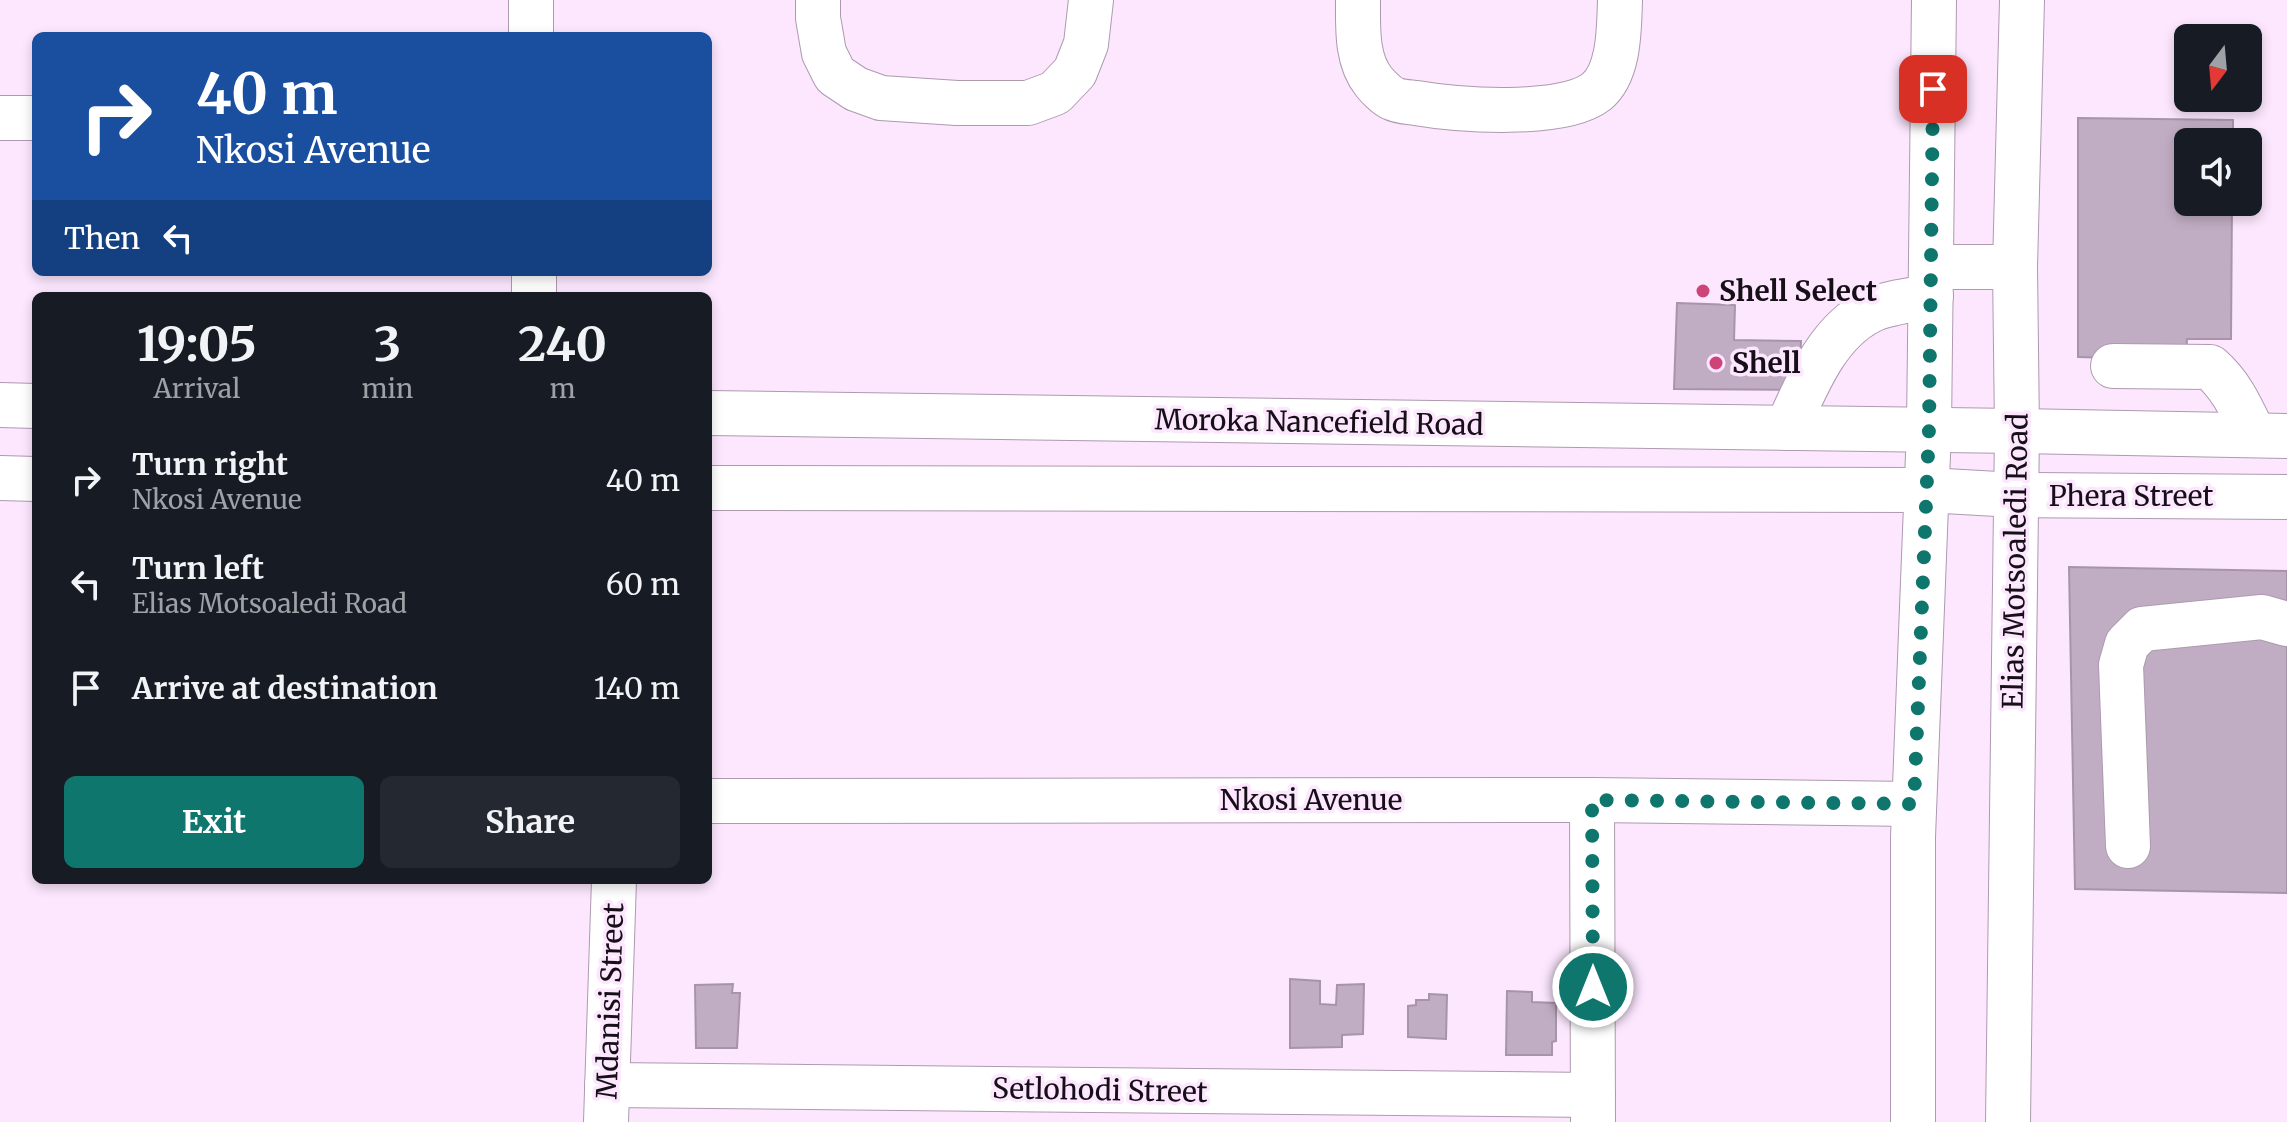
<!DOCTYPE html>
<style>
:root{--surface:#171b24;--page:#242831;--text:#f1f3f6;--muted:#9ea1a6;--accent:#0f766e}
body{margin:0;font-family:Merriweather,serif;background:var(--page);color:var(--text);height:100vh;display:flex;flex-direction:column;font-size:30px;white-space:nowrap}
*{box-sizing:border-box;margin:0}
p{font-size:26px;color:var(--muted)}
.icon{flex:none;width:44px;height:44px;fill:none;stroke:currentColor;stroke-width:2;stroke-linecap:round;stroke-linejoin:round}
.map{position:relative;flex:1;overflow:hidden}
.details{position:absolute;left:32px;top:292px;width:680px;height:592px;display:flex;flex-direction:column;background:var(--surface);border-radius:12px;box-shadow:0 4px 12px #0003}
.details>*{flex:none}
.top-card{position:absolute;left:32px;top:32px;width:680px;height:244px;border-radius:12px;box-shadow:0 4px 12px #0003;background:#1a4fa0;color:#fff;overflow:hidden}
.needle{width:52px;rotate:196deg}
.controls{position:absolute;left:2174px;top:24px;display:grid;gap:16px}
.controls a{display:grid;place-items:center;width:88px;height:88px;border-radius:12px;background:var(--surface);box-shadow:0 4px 12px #0003;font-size:40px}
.pin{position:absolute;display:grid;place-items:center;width:68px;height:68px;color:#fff;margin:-34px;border-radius:16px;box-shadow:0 4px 12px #0006}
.me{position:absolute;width:88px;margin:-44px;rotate:0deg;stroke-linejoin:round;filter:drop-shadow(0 0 6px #0008)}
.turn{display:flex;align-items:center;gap:28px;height:168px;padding:0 32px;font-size:36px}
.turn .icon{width:104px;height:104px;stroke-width:2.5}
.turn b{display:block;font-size:56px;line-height:68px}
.then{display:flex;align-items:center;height:76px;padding:0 32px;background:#0003;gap:16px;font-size:30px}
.eta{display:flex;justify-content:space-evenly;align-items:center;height:136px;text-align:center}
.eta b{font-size:48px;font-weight:700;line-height:56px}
.action{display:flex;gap:16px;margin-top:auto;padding:16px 32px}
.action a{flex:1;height:92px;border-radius:12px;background:var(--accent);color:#fff;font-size:32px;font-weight:700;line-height:92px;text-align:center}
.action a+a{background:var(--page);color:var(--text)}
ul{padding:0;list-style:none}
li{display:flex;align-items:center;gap:24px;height:104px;padding:0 32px}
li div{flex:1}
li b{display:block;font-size:30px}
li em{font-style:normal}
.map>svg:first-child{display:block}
.building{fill:#c1adc3;stroke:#a894aa;stroke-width:2}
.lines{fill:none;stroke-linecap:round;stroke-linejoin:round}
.minor-casing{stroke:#ad9aaf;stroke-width:46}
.major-casing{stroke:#ad9aaf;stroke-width:46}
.minor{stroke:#fff;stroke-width:44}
.major{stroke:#fff;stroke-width:44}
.route{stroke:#0f766e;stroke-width:14;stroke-dasharray:0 25.2}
.poi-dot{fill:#cf4478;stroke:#fce7fe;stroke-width:3}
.labels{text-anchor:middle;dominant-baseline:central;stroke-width:7;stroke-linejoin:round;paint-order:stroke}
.poi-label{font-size:28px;font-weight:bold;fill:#160f17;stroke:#fce7fe;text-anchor:start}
.street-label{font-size:28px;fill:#160f17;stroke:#fce7fe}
</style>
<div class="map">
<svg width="2287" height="1122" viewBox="0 0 2287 1122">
<rect width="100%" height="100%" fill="#fce7fe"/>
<g class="building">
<path d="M2078,118l155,2v22h-45v60h44l-1,137h-44l-1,21 -108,-3z"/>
<path d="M1677,303l58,2 -1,35 67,1 -2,49 -125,-1z"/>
<path d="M2069,567l218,4v322l-212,-4z"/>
<path d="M1290,979l30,2v23l16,1 1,-20 27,-1 -1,50 -21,1v12l-52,1z"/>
<path d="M733,984l-1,9h8l-3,55h-41l-1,-63z"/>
<path d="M1507,991l25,1v10l24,1v38l-4,1v13h-46z"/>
<path d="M1429,994l18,1 -1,44 -38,-2v-31l8,-1v-5h13z"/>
</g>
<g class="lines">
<g class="minor-casing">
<g id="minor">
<path d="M818,0v18l6,35 11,22 21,14 25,9 76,5h71l27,-10 20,-21 11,-28 5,-44"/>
<path d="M1358,0c0,27 -2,60 16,82 4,5 13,14 18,16 7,4 17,4 24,5 41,7 146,15 180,-11 24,-19 23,-65 24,-92"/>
<path d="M531,36v-36"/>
<path d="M0,118h36"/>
<path d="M534,272v24"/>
<path d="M2113,366l97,1c22,19 32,43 44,68"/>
<path d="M1787,428c19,-41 39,-95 83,-117 17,-9 42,-10 61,-15"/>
<path d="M2017,431l270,5"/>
<path d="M2015,495l272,2"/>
<path d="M1592,800l1,322"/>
<path d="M708,801l884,-1 322,4"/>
<path d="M2128,846l-7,-181 6,-21 15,-15 120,-12 25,7"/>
<path d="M607,1085l986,10"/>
<path d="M606,1122l8,-242"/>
</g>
</g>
<g class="major-casing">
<g id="major">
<path d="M1932,267h83"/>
<path d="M0,405l36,1"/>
<path d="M708,413l1309,18"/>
<path d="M0,478l36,1"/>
<path d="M708,488l1219,2 88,5"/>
<path d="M1913,1122v-285l16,-408 5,-429"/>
<path d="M2008,1122l9,-691 -2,-164 7,-267"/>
</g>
</g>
<use href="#minor" class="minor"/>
<use href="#major" class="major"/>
</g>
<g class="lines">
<path class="route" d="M1593,987l-1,-187 322,4 15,-375 4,-340"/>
</g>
<g class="poi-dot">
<circle cx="1703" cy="291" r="8"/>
<circle cx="1716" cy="363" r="8"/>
</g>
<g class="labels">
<g class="poi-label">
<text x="1719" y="291">Shell Select</text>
<text x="1732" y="363">Shell</text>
</g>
<g class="street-label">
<text transform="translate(1319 422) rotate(1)">Moroka Nancefield Road</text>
<text x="2131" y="496">Phera Street</text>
<text transform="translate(2015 561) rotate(-89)">Elias Motsoaledi Road</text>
<text x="1311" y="800">Nkosi Avenue</text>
<text transform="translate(610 1001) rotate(-88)">Mdanisi Street</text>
<text transform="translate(1100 1090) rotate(1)">Setlohodi Street</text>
</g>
</g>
</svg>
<div class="controls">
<a><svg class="needle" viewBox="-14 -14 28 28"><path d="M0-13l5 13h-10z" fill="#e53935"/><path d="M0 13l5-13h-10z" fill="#9ea1a6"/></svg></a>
<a><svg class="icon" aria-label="sound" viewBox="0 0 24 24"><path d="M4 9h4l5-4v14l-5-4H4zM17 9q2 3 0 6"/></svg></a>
</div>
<div class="pin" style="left:1933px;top:89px;background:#d93025"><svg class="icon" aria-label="arrive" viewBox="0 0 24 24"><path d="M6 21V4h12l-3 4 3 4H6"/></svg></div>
<svg class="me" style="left:1593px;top:987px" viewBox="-20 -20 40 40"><circle r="17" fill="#0f766e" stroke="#fff" stroke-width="3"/><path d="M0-11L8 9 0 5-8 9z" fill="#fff"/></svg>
<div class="top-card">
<div class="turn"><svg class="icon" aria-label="right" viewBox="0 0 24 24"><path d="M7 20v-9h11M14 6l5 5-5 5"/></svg><div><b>40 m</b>Nkosi Avenue</div></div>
<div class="then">Then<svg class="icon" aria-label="left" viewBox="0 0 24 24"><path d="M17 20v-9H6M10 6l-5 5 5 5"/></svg></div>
</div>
<section class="details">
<div class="eta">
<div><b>19:05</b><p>Arrival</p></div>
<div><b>3</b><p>min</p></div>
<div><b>240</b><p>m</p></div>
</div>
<ul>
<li><svg class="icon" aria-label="right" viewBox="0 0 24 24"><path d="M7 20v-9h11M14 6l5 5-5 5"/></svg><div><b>Turn right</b><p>Nkosi Avenue</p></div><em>40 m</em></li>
<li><svg class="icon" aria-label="left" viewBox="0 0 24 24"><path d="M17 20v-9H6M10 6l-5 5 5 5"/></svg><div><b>Turn left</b><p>Elias Motsoaledi Road</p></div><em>60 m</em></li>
<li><svg class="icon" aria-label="arrive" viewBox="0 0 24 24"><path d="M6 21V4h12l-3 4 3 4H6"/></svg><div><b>Arrive at destination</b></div><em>140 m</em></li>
</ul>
<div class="action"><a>Exit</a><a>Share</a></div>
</section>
</div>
